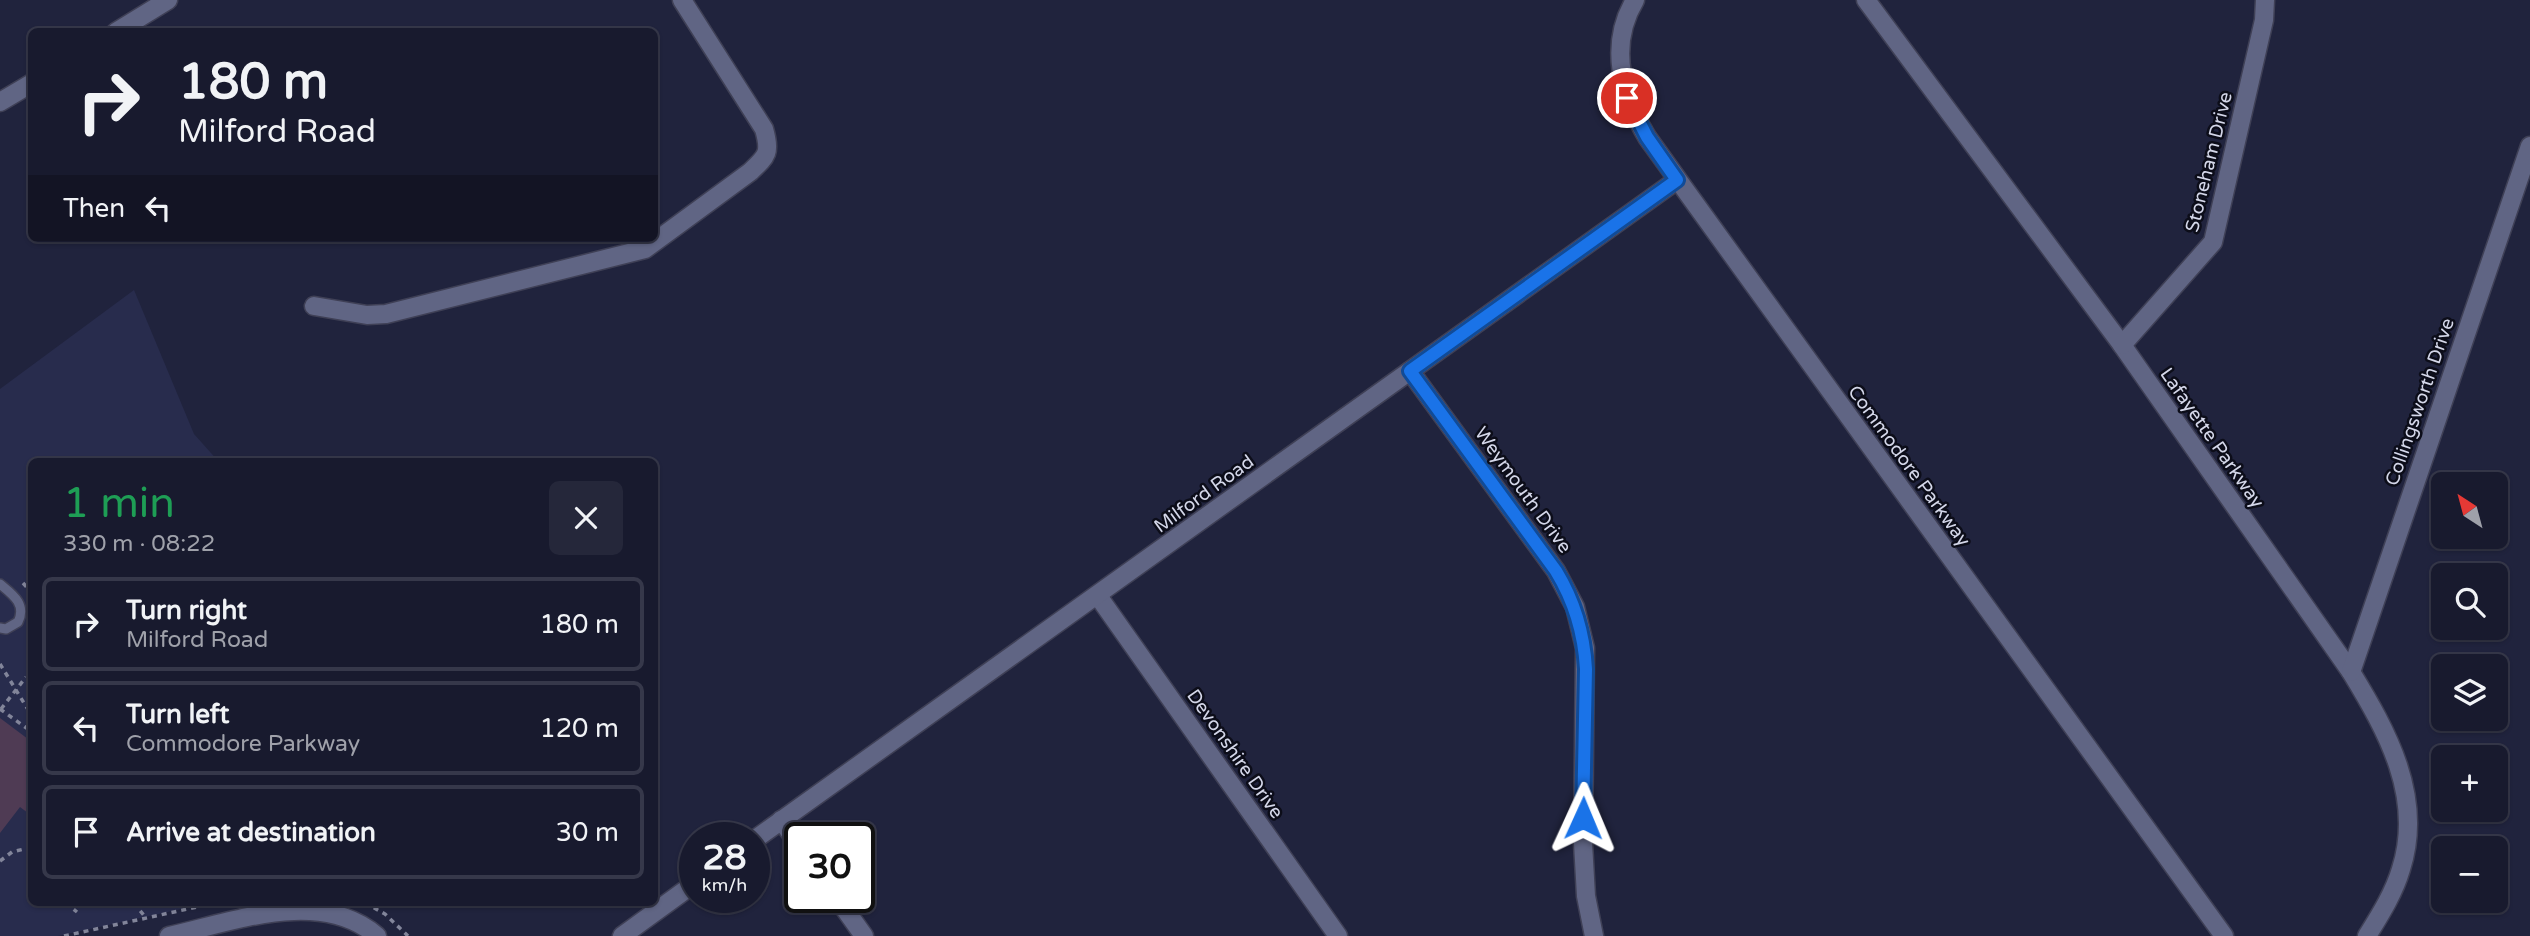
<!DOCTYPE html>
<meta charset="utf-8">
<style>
:root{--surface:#181a2e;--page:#25273a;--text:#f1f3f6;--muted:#9fa1aa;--line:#36384a}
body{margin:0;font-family:"Varela Round",sans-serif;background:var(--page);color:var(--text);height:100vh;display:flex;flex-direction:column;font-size:26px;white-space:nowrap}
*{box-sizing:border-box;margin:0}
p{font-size:23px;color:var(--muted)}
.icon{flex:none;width:38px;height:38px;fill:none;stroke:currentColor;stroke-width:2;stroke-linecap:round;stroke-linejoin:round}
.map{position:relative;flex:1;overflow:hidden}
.sheet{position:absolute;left:28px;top:458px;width:630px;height:448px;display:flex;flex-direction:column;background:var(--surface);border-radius:10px;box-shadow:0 2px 5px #0004,0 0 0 2px var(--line)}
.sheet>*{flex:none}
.banner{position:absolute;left:28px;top:28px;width:630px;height:214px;border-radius:10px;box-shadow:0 2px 5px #0004,0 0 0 2px var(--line);background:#181a2e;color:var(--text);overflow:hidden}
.needle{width:46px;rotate:324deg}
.buttons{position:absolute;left:2431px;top:472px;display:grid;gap:14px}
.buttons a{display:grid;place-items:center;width:77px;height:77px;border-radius:10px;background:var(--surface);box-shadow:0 2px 5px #0004,0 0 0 2px var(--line);font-size:35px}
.speed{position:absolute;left:679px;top:822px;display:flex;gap:14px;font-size:35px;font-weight:700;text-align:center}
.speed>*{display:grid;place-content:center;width:91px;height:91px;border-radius:50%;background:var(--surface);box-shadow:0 2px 5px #0004,0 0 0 2px var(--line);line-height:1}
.speed small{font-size:18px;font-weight:400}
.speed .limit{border:4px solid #111;border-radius:10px;background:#fff;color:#111}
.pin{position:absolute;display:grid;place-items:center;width:60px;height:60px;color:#fff;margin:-30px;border:4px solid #fff;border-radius:50%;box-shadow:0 2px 7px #0007}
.me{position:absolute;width:77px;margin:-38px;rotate:1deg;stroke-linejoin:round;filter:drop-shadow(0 0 5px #0008)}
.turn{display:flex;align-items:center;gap:24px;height:147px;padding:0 35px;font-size:32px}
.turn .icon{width:91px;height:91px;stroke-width:2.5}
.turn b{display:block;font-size:49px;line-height:60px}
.then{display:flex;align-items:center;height:66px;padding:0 35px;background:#0003;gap:14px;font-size:26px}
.round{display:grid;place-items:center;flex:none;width:74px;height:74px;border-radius:10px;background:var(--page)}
.overview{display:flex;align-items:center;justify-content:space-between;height:119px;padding:0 35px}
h1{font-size:42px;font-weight:600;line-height:52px;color:#1e9e55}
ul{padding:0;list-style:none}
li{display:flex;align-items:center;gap:21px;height:94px;margin:0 14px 10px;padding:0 21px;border:4px solid var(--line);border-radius:10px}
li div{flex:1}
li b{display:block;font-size:26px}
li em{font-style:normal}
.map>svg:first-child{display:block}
.built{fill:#282c4d}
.building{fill:#4f3b54}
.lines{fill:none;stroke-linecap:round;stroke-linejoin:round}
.service-casing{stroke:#3f4056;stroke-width:12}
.minor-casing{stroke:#3f4056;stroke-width:21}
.path{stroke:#82859a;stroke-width:3.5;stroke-dasharray:5 5;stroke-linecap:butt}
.service{stroke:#606584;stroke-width:9}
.minor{stroke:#606584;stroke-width:18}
.route-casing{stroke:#114b97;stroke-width:18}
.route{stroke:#1a73e8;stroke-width:12}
.labels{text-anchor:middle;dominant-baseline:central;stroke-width:5;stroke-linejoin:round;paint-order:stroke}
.street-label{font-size:19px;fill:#d4d7e9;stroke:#0c0d19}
</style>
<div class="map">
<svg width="2530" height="936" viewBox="0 0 2530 936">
<rect width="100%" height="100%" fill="#20233d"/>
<path class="built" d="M134,290l60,144 25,28h-187v441h177l-151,33h-58v-547z"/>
<path class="building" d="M0,718l32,24v74l-12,-9 -20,26z"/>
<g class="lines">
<g class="service-casing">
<path id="service" d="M0,584c12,10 27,20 18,38l-12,7 -6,-1"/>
</g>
<g class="minor-casing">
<g id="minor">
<path d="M1635,0c-27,45 -13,95 12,137l577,799"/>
<path d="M1866,0l256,345 229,327c36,59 73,125 50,197 -7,24 -21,46 -34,67"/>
<path d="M116,32l52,-32"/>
<path d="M0,102l32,-19"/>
<path d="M314,306l53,9 19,-1 259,-65 105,-77c17,-16 21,-19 14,-43l-82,-129"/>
<path d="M2122,345l91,-103 51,-222 1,-20"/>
<path d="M1410,371l146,200 19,36 10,41 -2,195 3,53 8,40"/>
<path d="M1098,596l240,340"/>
<path d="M2351,672l179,-526"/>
<path d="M781,820l19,26"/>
<path d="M754,840l923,-660"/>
<path d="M837,898l27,38"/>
<path d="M169,936c64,-14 151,-49 208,0"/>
<path d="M622,936l73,-53"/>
</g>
</g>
<g class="path">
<path d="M23,583l9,10"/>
<path d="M0,664l32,52"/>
<path d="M0,709l32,23"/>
<path d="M1,709l25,-32"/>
<path d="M0,861l12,-9 20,-5"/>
<path d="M66,903l11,9"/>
<path d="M134,903l12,15"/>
<path d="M365,903l20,11 23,22"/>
<path d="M64,936l151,-33"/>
</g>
<use href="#service" class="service"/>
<use href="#minor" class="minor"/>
</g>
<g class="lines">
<g class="route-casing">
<path id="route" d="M1583,818l3,-149c-2,-36 -11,-67 -30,-98l-146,-200 267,-191 -30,-43 -20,-39"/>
</g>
<use href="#route" class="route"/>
</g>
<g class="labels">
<g class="street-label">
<text transform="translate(2209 162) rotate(-76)">Stoneham Drive</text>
<text transform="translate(2420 402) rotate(-71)">Collingsworth Drive</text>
<text transform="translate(2212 438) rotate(55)">Lafayette Parkway</text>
<text transform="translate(1909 466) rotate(54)">Commodore Parkway</text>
<text transform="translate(1523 490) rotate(54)">Weymouth Drive</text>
<text transform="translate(1204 494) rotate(-36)">Milford Road</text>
<text transform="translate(1235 754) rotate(55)">Devonshire Drive</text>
</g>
</g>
</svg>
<div class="buttons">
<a><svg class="needle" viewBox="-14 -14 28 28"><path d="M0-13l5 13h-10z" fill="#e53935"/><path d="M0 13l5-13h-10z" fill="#9fa1aa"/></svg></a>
<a><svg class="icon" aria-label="search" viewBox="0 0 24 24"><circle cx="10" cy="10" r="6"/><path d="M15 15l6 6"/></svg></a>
<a><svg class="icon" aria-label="layers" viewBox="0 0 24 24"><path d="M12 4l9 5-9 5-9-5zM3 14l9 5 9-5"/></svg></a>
<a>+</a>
<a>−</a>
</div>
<div class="speed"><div>28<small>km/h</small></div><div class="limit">30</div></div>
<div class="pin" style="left:1627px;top:98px;background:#d93025"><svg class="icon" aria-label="arrive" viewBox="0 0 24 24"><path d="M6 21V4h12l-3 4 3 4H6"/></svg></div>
<svg class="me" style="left:1583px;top:818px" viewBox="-20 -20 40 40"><path d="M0-17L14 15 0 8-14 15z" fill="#1a73e8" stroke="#fff" stroke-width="4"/></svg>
<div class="banner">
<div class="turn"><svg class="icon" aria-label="right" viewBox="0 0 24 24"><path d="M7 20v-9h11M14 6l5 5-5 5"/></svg><div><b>180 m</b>Milford Road</div></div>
<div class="then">Then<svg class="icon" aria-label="left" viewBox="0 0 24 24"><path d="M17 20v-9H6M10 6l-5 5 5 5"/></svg></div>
</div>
<section class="sheet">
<div class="overview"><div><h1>1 min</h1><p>330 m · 08:22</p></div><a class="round"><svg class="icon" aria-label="close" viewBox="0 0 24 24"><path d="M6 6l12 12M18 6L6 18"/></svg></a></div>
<ul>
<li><svg class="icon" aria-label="right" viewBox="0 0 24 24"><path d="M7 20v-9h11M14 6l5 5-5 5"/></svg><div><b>Turn right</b><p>Milford Road</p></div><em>180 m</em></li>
<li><svg class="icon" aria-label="left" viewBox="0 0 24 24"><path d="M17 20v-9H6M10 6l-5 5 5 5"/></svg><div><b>Turn left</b><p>Commodore Parkway</p></div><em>120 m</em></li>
<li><svg class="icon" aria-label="arrive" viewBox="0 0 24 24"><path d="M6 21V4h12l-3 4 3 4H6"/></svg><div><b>Arrive at destination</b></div><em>30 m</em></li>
</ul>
</section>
</div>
